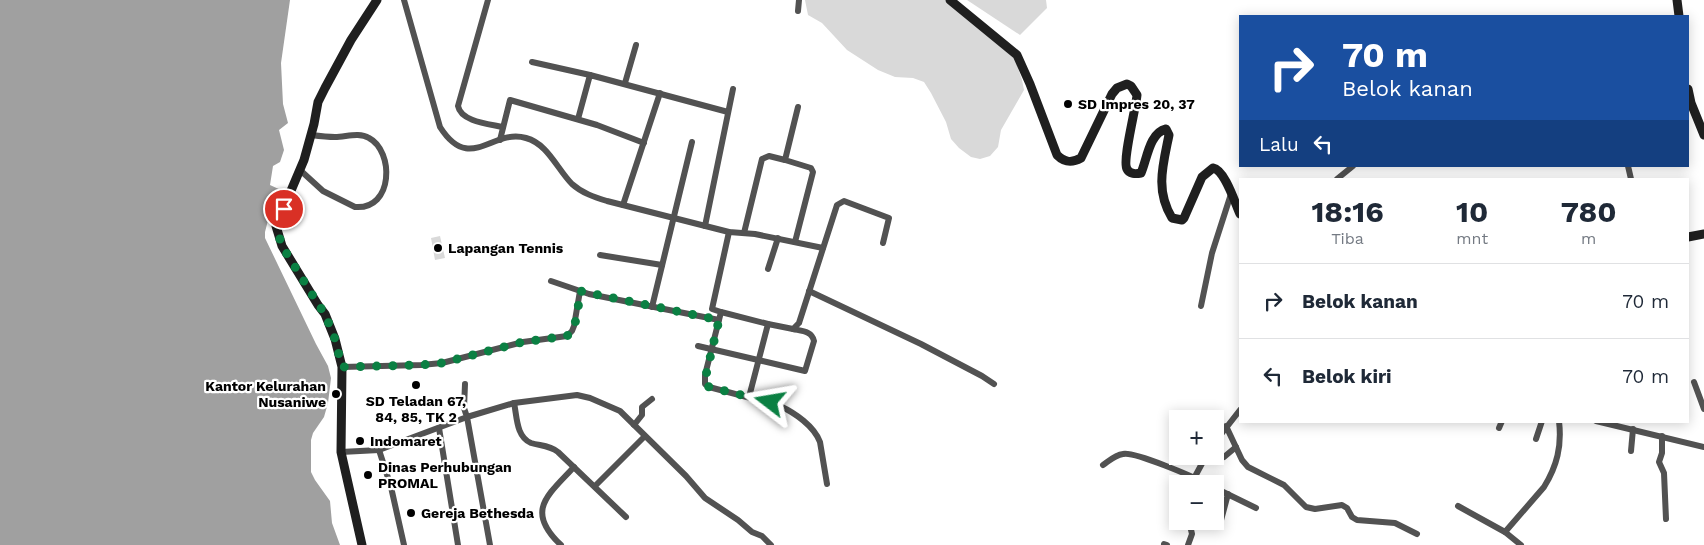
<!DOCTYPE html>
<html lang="id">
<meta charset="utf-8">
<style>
:root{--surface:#fff;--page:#f2f2f3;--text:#1f2937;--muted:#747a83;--line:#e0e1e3}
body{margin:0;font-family:"Work Sans",sans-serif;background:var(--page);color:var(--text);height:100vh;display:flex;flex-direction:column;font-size:19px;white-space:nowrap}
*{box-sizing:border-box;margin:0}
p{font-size:16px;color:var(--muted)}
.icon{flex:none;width:28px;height:28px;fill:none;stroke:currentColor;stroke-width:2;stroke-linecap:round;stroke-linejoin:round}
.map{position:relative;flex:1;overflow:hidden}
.side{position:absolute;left:1239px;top:178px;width:450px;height:245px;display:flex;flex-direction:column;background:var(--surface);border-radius:0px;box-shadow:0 2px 12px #0003}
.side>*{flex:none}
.banner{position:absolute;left:1239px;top:15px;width:450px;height:152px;border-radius:0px;box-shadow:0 2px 12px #0003;background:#1a4fa0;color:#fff;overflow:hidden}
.controls{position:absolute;left:1169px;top:410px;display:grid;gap:10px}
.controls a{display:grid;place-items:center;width:55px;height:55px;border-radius:0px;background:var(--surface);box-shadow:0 2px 12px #0003;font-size:25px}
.pin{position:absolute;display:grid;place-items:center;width:42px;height:42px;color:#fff;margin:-21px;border:2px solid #fff;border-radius:50%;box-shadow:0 1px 5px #0007}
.me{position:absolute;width:55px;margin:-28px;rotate:284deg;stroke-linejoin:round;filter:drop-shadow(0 0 4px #0008)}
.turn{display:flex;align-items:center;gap:18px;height:105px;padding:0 20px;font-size:22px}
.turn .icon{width:65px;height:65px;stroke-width:2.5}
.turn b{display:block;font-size:35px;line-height:42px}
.then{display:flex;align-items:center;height:48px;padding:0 20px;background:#0003;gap:10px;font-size:19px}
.eta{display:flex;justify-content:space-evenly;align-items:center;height:85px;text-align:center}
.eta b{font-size:30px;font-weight:700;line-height:35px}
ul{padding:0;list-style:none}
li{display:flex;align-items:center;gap:15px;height:75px;padding:0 20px;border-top:1px solid var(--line)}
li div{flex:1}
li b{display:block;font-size:19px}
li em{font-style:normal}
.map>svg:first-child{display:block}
.green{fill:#d9d9d9}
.water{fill:#a0a0a0}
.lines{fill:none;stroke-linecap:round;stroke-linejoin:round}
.street{stroke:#525252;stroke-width:6}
.secondary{stroke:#1f1f1f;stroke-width:9}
.route{stroke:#0b8043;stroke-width:9;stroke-dasharray:0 16.2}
.poi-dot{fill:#000;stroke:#fff;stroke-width:2}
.labels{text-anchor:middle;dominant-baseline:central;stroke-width:4.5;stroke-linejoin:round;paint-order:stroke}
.poi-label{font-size:14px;font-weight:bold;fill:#000;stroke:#fff;text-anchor:start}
</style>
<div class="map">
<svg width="1704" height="545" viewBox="0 0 1704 545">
<rect width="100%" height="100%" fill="#fff"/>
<g class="green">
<path d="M805,0h140l70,59 7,21 2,10 -23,40 -3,17 -8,9 -10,3 -9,-2 -12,-9 -8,-9 -5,-17 -15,-29 -7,-11 -11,-4 -18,-1 -17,-7 -31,-20 -25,-27 -14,-8z"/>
<path d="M967,0h79l1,8 -27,27z"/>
<path d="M440,236l5,22 -10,2 -4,-22z"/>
</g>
<path class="water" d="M0,0h290l-9,63 2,41 5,19 -9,7 5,20 -4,12 -7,4 -3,19 13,6 -9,6 -9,35v6l51,106 12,22 3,12 -3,25 -4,14 -11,16 -2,7v32l4,8 15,21 2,22 8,22h-340z"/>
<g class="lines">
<g class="street">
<path d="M404,0l36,127c30,47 52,1 86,11 22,6 31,31 46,46 10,9 22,13 35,17l122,31 26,2 68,14"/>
<path d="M488,0l-30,106c3,16 32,18 45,21"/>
<path d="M798,11l1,-11"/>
<path d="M532,62l58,13"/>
<path d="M625,83l11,-38"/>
<path d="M578,119l12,-44 138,37"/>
<path d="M500,140l10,-40 87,25 47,18"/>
<path d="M1628,166l3,13"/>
<path d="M300,170l23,21 32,16c39,3 39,-56 14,-69 -10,-6 -23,-1 -34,-1 -8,0 -16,-1 -24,-2"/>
<path d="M1337,179l16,-13"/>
<path d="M623,205l37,-112"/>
<path d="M705,226l28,-137"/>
<path d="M729,232l-17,77 9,3 -16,63v9l4,3 71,19c15,7 34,20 40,36l7,42"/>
<path d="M744,233l18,-74 7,-3 16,4"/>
<path d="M795,242l18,-70 -2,-4 -26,-8 13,-53"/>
<path d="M600,255l62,10"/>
<path d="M768,269l10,-31"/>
<path d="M551,281l38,13 130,26"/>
<path d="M809,291l112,53 61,32 12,8"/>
<path d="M1201,306l11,-53 19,-59"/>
<path d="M652,307l40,-165"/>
<path d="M721,312l47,12 -19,73"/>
<path d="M768,324l25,5 6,-6 38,-118 7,-4 45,17 -6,25"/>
<path d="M698,346l107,25 9,-30c-2,-10 -12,-10 -21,-12"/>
<path d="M342,367l79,-2 21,-2 81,-21 44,-6 5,-5 2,-5 6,-35"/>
<path d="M1694,382l10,27"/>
<path d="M514,403c3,13 2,34 17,40 10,3 18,2 27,9l68,65"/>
<path d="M1596,421l108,26"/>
<path d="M634,425l8,-10v-8l10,-8"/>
<path d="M1226,426l16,34 6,7 36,18 22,22 9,2 27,-4 5,3 5,9 5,3 38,3 22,11"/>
<path d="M439,428l19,117"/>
<path d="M1499,428l3,-7"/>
<path d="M1662,436v17l-3,9 5,11 2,46"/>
<path d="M1536,439l6,-18"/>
<path d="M1215,442l25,-32"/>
<path d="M379,450l12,37 13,58"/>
<path d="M1631,451l2,-22"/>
<path d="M341,452l38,-2 88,-33 -3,-9 1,-24"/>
<path d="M1224,457l12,-10"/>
<path d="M1103,465c6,-4 12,-10 20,-11 11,-3 71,23 84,30"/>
<path d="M1191,484l15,-28"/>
<path d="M595,486l49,-49"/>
<path d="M1215,488l41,20"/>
<path d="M1458,506l47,26 16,13"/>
<path d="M1220,524l8,-30"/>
<path d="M1505,532l39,-45c13,-21 18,-41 15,-66"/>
<path d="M1164,544l3,1"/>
<path d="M490,545l-23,-128 47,-14 63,-8 13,3 30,13 66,65 19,22 33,22 14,12 10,4 9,9"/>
<path d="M561,545c-36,-34 -14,-49 13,-78"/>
<path d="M1188,545l4,-11 -3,-13"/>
</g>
<g class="secondary">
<path d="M950,0l67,55 13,29 27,71c8,8 15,8 24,3l31,-64 5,-6 10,-4 4,2 6,9c-1,13 -15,66 -10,74 2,5 9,5 14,4 6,-13 8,-40 25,-44l3,6c-6,30 -14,55 3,83l10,2 2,-2 18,-41 11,-9c12,2 22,35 27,46"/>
<path d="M1677,0l2,16"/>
<path d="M1688,89l3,14 13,32"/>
<path d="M1688,237l16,-3"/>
<path d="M362,545l-21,-93 1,-85 -7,-28 -10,-25 -7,-9 -36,-59 -6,-20 28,-66 10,-36 4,-22 7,-14 26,-48 26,-40"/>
</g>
</g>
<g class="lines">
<path class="route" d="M284,209l-8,17 6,20 36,58 7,10 10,25 7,28 79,-2 21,-2 81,-21 44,-6c11,-9 11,-31 13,-45l139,29 -13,55 -1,9 4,3 61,15"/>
</g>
<g class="poi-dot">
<circle cx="1068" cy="104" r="5"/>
<circle cx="438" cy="248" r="5"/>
<circle cx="416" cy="385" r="5"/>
<circle cx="336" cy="394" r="5"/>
<circle cx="360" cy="441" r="5"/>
<circle cx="368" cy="475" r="5"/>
<circle cx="411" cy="513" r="5"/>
</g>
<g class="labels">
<g class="poi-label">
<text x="1078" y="104">SD Impres 20, 37</text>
<text x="448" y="248">Lapangan Tennis</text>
<text x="326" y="386" text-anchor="end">Kantor Kelurahan<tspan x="326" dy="16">Nusaniwe</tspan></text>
<text x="416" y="401" text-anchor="middle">SD Teladan 67,<tspan x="416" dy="16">84, 85, TK 2</tspan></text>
<text x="370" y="441">Indomaret</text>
<text x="378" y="467">Dinas Perhubungan<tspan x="378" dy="16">PROMAL</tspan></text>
<text x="421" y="513">Gereja Bethesda</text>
</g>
</g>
</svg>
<div class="controls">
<a>+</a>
<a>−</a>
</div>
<div class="pin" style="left:284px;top:209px;background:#d93025"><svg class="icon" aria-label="arrive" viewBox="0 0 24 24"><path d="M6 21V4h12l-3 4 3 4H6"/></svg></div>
<svg class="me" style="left:770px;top:402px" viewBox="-20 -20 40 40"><path d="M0-17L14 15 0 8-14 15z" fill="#0b8043" stroke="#fff" stroke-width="4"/></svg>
<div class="banner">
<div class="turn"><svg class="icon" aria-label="right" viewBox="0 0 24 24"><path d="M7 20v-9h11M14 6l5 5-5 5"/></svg><div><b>70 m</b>Belok kanan</div></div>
<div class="then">Lalu<svg class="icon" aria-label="left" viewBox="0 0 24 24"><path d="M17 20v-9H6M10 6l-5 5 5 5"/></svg></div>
</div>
<section class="side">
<div class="eta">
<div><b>18:16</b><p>Tiba</p></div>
<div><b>10</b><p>mnt</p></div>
<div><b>780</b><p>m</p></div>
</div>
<ul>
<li><svg class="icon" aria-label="right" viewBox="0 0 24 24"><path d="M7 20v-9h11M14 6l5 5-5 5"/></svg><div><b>Belok kanan</b></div><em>70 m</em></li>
<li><svg class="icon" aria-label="left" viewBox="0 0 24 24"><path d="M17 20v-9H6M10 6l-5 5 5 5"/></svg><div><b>Belok kiri</b></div><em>70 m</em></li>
</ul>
</section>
</div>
